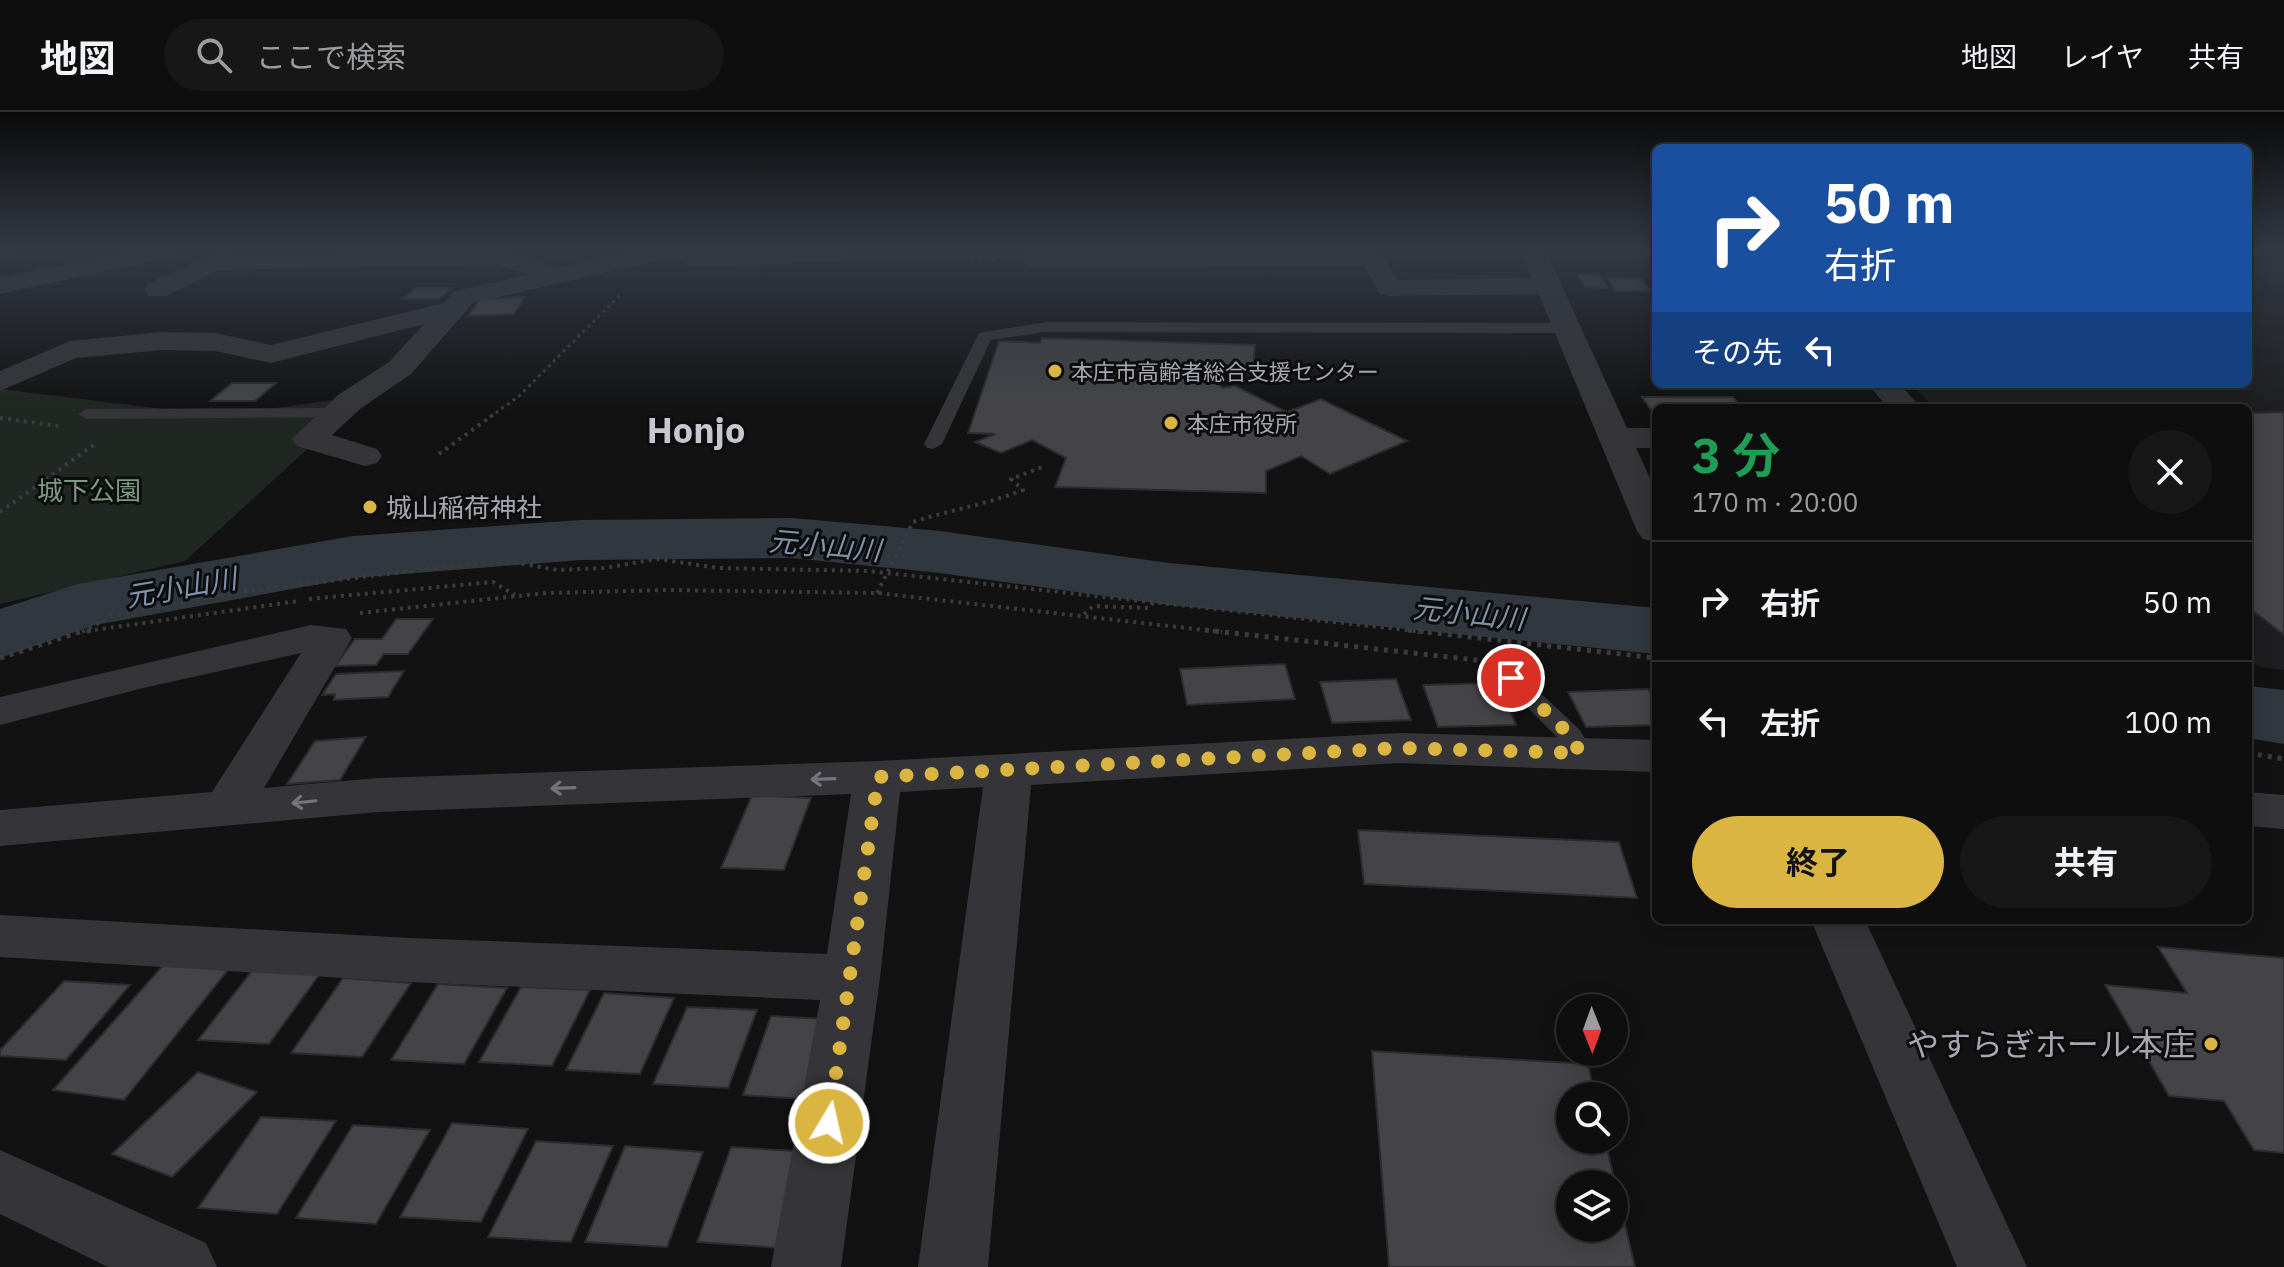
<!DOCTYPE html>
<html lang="ja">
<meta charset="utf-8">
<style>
:root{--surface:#0e0e0e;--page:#171717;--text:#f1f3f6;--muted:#9b9c9e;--line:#2e2e2e;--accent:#dab542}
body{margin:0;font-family:"IBM Plex Sans","Noto Sans JP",sans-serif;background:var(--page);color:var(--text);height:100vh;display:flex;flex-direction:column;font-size:30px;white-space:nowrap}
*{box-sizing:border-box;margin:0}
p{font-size:26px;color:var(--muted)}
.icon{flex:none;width:44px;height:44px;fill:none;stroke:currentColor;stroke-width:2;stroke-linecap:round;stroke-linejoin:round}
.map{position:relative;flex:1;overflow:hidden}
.sheet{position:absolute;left:1652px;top:292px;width:600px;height:520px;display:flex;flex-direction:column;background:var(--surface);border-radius:12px;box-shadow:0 4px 20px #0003,0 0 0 2px var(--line)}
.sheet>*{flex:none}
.hud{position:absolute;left:1652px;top:32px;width:600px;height:244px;border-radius:12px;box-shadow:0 4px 20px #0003,0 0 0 2px var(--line);background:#1a4fa0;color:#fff;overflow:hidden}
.needle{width:52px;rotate:179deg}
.controls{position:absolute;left:1556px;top:882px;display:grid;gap:16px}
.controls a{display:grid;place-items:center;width:72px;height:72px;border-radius:50%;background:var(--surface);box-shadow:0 4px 20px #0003,0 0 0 2px var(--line);font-size:40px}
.pin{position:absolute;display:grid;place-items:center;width:68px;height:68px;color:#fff;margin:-34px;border:4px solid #fff;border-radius:50%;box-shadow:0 2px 8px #0007}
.me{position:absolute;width:88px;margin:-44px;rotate:9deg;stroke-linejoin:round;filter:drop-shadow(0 0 6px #0008)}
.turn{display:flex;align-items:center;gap:28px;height:168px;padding:0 40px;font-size:36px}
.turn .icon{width:104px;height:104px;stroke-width:2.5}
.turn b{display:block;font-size:56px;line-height:68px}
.then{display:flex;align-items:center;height:76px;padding:0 40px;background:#0003;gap:16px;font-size:30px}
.round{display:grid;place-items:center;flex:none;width:84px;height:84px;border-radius:42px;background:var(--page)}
.overview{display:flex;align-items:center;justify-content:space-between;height:136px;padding:0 40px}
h1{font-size:48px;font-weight:700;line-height:60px;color:#1e9e55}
.button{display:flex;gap:16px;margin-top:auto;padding:16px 40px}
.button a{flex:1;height:92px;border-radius:48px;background:var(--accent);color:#111;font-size:32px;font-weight:700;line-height:92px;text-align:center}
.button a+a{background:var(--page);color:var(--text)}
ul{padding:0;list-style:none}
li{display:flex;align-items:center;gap:24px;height:120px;padding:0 40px;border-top:2px solid var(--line)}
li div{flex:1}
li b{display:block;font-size:30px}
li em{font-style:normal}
header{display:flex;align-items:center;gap:48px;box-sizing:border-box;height:112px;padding:0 40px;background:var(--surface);border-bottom:2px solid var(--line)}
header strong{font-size:38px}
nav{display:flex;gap:44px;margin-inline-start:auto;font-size:28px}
.search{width:560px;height:72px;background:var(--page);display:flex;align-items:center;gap:20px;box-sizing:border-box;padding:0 28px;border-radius:44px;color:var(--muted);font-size:30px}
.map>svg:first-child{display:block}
.built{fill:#1e1e20}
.green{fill:#202722}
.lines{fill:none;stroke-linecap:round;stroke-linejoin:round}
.river{fill:#31373e;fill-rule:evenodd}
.building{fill:#444448;stroke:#2c2c2f;stroke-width:2;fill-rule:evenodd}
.path-far2{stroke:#3b3c40;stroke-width:3;stroke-dasharray:3 4;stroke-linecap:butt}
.path-far1{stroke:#3b3c40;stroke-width:4;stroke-dasharray:3 5;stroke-linecap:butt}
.path{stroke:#3b3c40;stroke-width:5;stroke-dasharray:4 6;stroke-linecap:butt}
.service{fill:#353539;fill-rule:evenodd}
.minor{fill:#353539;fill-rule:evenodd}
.tertiary{fill:#353539;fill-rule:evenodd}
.oneway{stroke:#73747c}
.route{stroke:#dab542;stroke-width:14;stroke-dasharray:0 25.2}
.poi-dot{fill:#dab542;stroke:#0d0d0e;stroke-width:3}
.labels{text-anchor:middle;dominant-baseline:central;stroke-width:6;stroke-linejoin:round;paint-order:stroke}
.far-poi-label{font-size:22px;fill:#a5a8b2;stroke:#0d0d0e;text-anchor:start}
.park-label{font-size:26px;fill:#7e9b82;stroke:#0d0d0e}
.poi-label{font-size:26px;fill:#a5a8b2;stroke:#0d0d0e;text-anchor:start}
.water-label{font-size:28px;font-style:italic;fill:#7f92a9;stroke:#0d0d0e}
.near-poi-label{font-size:32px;fill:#a5a8b2;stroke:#0d0d0e;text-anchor:end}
.far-town-label{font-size:36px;font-weight:bold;fill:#c5c7ce;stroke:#0d0d0e}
</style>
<header>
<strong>地図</strong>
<div class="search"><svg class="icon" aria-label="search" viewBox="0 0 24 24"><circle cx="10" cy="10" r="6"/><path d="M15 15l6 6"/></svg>ここで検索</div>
<nav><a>地図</a><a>レイヤ</a><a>共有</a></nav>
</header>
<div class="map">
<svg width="2284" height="1155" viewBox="0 0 2284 1155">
<rect width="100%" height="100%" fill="#121213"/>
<path class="built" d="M2248,139l36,1v418l-32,-5 -4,-4v-253h-314l-23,-24h337z"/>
<path class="green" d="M0,277l219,27 122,-17 -15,33 -141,129 -185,43z"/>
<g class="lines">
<g class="river">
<path d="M792,406l148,13 229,32 487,45v46l-487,-49 -229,-32 -148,-15 -211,2 -228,18 -258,47 -95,33v-49l78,-25 275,-48 228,-16z"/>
<path d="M2248,574l36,4v54l-36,-6z"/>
</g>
</g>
<g class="building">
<path d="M1577,162h22l9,14 -23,-1z"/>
<path d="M1607,166l34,1 9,12h-35z"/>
<path d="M416,176h36l-13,11h-37z"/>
<path d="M525,185l-11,17 -46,2 12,-17z"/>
<path d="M1042,226l213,7 -2,23 -49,-1v7l19,14 12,-2 52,26 34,-13 86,42 -77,33 -29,-18 -35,15v22l-211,-6 11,-29 -34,-18 -31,13 -26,-11 20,-8 -27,-1 31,-92 41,2z"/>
<path d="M232,271h44l-21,18h-45z"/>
<path d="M1642,285h91l9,11h-86v9z"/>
<path d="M2284,300v223l-36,-28v-194z"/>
<path d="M396,507h37l-25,35h-24l-8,11 -41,1 20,-27h27z"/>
<path d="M1285,552l10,35 -108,6 -7,-36z"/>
<path d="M404,559l-16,26 -54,3 1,-6 -13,1 14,-21z"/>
<path d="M1396,567l15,41 -79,3 -12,-41z"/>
<path d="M1499,571l17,42 -78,2 -15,-42z"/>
<path d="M1648,577l8,12v24l-70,2 -18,-35z"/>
<path d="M366,625l-26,43 -53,4 28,-43z"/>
<path d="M752,683l59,3 -27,72 -63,-2z"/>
<path d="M1358,718l261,12 18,56 -273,-14z"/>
<path d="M2158,835l126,11v195l-30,-3 -30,-49 -55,-5 -64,-111 82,8z"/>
<path d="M166,850l66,3 -108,135 -71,-10z"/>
<path d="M255,855l67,4 -53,73 -71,-4z"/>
<path d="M343,866l68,5 -49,74 -71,-4z"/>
<path d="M64,869l66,4 -64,75 -66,-4v-6z"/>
<path d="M438,872l69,4 -43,76 -73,-4z"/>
<path d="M521,875l69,3 -38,76 -73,-4z"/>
<path d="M604,881l70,5 -34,76 -74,-4z"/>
<path d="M687,895l70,3 -29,78 -75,-4z"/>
<path d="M771,904l71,4 -24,80 -75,-5z"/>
<path d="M1372,939l216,13 7,32h-25v44h35l30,127h-246zM1570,1072h44v44h-44z"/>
<path d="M198,960l59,20 -85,85 -60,-23z"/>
<path d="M261,1005l75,4 -59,93 -79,-6z"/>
<path d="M452,1011l76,6 -47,93 -81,-5z"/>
<path d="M353,1013l77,5 -54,94 -80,-6z"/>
<path d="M536,1029l77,5 -42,96 -83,-5z"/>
<path d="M625,1034l78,6 -36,95 -82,-5z"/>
<path d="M731,1035l78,5 -29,96 -83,-6z"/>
</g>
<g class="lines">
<g class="path-far2">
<path d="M873,141c42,-3 81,7 125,7"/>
<path d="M490,305l29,-21 102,-102"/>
</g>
<g class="path-far1">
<path d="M0,306l58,8"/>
<path d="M439,342l54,-39"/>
<path d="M0,400l95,-68"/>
<path d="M877,481l36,-71c37,-12 75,-18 110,-32l-12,-11 34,-13"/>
<path d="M309,487l184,-17 22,13"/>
<path d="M360,501l186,-20 121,-3 210,3 345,39"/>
<path d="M1084,502l9,-8 56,2 5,-7"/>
<path d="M87,519l212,-30"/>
<path d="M82,520l30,-16 128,-24 212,-26 62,-4 43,8 47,-2 53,-9 62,9 149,3 557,61"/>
</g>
<g class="path">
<path d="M1205,518l280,31"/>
<path d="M1408,518l248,28"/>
<path d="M87,519l10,-1"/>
<path d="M0,546l86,-28"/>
<path d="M2248,641l36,6"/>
</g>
<g class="service">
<path d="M12,137h29l-41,11v-8z"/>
<path d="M1046,210l522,1 8,5 -8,5 -522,-1 -55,8 -49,104 -9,5 -6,-1 -3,-4 55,-111z"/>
<path d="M335,296l6,1v8l-254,2 -9,-5 9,-5z"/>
<path d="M1511,559l8,2 61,57 13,23 -4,6h-18l-10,-18 -58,-58 -4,-5 4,-5z"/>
</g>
<g class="minor">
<path d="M139,137h50l-12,7 -177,38v-16z"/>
<path d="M231,137l7,5 263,-5 57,19 81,-19h208l4,5 -13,8 -145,4 -25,-8 -195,45 -62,71 -51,35 -28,26 45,14 5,7 -5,7 -12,3 -68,-20 -5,-7 46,-44 51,-33 35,-38 -153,39 -56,-12 -53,-1 -86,8 -76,33v-20l70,-30 92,-9 53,1 56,12 173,-42 10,-12 74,-16 -33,-11 -276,6 -53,26h-18l-4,-6 4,-6 70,-33z"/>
<path d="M1020,137h24v3l328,-2 9,3 17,27 151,-2 9,2 4,6 -4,6 -9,2 -160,2 -9,-2 -16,-28 -333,2 -13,-8z"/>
<path d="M311,513l35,4 6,9 -88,150 114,-10 500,-17 521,-28 257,7v32l-257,-9 -368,22 -43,482h-70l65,-480 -83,5 -20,186 -39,289h-70l49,-267 -411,-18 -409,-25v-42l409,23 418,16 24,-160 -473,18 -378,34v-36l212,-18 89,-139 -158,35 -143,37v-28z"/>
<path d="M2248,680l36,3v34l-36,-3z"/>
<path d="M0,1038l206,93 11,24h-109l-108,-53z"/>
</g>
<g class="tertiary">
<path d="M1520,137h25l82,179h29v20h-20l20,43v51l-13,-3 -6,-8z"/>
<path d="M1868,272h32l21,24h-33z"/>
<path d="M1811,808h54l162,347h-70z"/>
</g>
</g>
<defs><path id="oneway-shaft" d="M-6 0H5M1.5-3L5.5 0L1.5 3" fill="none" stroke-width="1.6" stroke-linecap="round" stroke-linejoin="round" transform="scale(2)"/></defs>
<g class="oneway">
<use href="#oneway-shaft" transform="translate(823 667) rotate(178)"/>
<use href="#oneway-shaft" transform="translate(563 676) rotate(178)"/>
<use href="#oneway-shaft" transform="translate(304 690) rotate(174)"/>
</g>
<linearGradient id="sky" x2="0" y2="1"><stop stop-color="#0a0a0a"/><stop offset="0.46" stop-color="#333944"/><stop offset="1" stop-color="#333944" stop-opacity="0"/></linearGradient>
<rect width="2284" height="299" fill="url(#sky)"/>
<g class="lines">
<path class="route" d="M829,1011l49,-346 521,-29 181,5 -9,-17 -60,-58"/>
</g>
<g class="poi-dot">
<circle cx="1055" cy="259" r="8"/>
<circle cx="1171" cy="311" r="8"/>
<circle cx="370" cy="395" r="8"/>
<circle cx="2211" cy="932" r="8"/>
</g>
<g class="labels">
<g class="far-poi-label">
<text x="1071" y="259">本庄市高齢者総合支援センター</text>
<text x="1187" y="311">本庄市役所</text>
</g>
<g class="park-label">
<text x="89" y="378">城下公園</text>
</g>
<g class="poi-label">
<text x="386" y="395">城山稲荷神社</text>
</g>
<g class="water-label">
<text transform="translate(825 433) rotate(5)">元小山川</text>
<text transform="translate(181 475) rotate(-10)">元小山川</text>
<text transform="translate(1469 501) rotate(6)">元小山川</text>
</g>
<g class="near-poi-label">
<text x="2195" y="932">やすらぎホール本庄</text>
</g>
<g class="far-town-label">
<text x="696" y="317">Honjo</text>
</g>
</g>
</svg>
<div class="controls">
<a><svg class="needle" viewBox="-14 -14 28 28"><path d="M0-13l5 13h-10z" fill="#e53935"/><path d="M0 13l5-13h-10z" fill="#9b9c9e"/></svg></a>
<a><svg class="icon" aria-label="search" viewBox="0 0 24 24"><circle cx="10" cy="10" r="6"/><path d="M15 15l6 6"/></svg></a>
<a><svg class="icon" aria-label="layers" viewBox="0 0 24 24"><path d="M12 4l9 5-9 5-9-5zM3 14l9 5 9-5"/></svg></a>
</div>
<div class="pin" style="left:1511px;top:566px;background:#d93025"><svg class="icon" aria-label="arrive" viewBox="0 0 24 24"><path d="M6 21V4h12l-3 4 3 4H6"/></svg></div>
<svg class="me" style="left:829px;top:1011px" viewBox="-20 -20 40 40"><circle r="17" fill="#dab542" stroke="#fff" stroke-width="3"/><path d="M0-11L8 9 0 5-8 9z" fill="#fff"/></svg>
<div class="hud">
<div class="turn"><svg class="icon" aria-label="right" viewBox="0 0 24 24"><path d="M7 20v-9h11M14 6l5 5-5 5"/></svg><div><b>50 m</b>右折</div></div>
<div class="then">その先<svg class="icon" aria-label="left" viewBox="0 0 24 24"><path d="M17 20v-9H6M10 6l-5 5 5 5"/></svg></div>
</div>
<section class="sheet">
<div class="overview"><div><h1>3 分</h1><p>170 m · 20:00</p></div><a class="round"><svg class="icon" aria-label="close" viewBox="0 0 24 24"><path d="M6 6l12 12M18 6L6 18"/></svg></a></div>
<ul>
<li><svg class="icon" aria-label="right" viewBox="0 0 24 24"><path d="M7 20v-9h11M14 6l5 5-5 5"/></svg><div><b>右折</b></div><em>50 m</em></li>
<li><svg class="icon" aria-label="left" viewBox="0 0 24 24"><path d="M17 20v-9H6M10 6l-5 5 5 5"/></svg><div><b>左折</b></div><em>100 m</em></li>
</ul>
<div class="button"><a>終了</a><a>共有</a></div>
</section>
</div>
